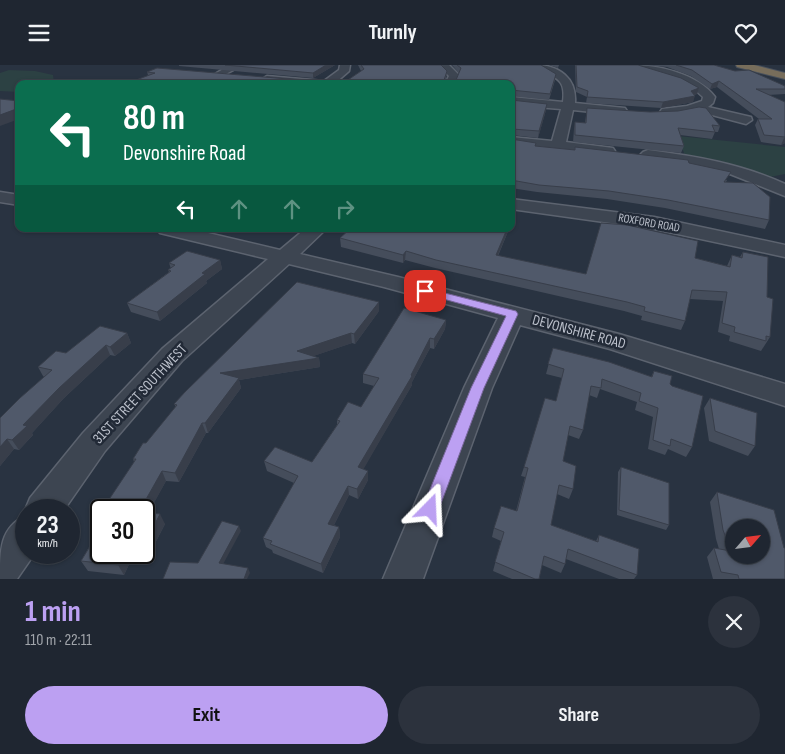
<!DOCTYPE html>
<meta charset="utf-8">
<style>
:root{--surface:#1f2631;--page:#2c323d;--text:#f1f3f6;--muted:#a1a5ab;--line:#3c434d;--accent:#bca0f2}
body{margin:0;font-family:"Sofia Sans Condensed",sans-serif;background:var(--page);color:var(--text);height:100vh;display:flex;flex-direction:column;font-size:19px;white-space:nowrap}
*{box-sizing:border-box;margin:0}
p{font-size:16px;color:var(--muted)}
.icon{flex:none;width:28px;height:28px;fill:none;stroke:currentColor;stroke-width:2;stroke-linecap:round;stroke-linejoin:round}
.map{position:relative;height:514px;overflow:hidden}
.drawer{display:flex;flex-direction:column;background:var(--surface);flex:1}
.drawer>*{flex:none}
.banner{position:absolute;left:15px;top:15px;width:500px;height:152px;border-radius:10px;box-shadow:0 1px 4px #0004,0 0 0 1px var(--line);background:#0b6e4f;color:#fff;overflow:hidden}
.needle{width:32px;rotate:62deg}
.controls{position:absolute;left:725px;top:454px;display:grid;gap:10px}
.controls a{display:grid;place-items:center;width:45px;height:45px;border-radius:50%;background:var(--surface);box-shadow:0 1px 4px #0004,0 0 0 1px var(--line);font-size:25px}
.speed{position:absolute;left:15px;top:434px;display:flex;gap:10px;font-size:25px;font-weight:700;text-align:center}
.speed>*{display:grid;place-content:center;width:65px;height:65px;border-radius:50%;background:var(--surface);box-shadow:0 1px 4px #0004,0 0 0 1px var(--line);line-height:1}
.speed small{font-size:12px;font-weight:400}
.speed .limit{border:2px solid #111;border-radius:8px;background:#fff;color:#111}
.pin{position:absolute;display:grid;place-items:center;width:42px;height:42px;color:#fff;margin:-21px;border-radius:10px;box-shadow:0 2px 8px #0006}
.me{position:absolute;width:55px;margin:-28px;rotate:21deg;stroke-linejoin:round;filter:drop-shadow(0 0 4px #0008)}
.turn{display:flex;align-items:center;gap:18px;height:105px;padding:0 25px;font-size:22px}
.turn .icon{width:65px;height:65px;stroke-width:2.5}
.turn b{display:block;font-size:35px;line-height:42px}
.lanes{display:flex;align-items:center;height:48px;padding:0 25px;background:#0003;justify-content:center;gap:25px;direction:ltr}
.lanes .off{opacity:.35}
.round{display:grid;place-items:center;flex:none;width:52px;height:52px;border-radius:26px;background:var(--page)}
.headline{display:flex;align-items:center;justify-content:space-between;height:85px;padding:0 25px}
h1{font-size:30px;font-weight:700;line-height:38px;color:var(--accent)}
.action{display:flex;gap:10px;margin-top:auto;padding:10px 25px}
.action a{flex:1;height:58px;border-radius:30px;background:var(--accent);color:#111;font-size:20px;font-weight:700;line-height:58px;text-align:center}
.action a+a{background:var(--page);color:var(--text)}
header{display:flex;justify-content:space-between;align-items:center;height:65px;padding:0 25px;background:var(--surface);font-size:22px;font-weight:700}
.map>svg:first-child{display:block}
.green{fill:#2c4143}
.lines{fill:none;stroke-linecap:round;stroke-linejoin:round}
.minor-casing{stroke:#5c636f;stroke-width:3}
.highway-casing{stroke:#48505c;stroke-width:2}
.minor{fill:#3d4551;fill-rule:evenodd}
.highway{fill:#776d5b;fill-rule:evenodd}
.wall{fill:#454d5b}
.shaded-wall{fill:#383e4a}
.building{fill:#50596a;stroke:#383e4a;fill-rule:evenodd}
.route{fill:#bca0f2;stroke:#7a689d}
.labels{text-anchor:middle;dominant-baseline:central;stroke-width:5;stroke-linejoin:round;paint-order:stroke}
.far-street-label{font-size:12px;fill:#bbc0cb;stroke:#222a37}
.street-label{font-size:15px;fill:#bbc0cb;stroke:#222a37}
</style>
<header><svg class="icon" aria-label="menu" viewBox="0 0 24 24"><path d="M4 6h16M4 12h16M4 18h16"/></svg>Turnly<svg class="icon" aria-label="heart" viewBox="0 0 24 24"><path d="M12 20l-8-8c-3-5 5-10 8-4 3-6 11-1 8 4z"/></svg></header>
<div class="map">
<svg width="785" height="514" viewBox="0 0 785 514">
<rect width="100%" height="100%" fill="#293341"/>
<g class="green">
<path d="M9,5l26,1 18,4 1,8 -35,1v8l-19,-1v-18z"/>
<path d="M678,71l107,11v27l-15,3 -53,-17 -32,-4z"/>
</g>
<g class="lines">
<g class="minor-casing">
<g id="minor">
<path d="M230,0h13l-23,12 -5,-3z"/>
<path d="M340,0h10l-1,6 -15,13c-15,0 -62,4 -72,-5l5,-3 57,5 15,-11z"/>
<path d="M438,0h11l10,10 -3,9h-11l4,-8z"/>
<path d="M535,0c24,0 42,13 40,38l50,5 2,3 -2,3 -4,1 -48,-5 -7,32 47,6 2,3 -2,3 -5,1 -97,-10v-8l41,4 9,-32 -50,-4v-8l52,5c4,-28 -13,-23 -28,-37z"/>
<path d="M632,0c27,0 66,9 83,32l-2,6 -5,4 43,10 1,3 -6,4 -49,-13 -8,3 -27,1 -2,-3 2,-3 25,-3 15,-5 1,-4 -10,-9 -10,-5z"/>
<path d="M648,85c47,6 94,14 137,34v12l-55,-22 -87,-16 -3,-3 3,-3z"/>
<path d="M0,127l19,3v10l-19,-3z"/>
<path d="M511,134l143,18 131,28v12l-131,-28 -143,-20z"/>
<path d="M157,164h34l89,21 25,-21h21l-26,25 98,23 221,57 166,50v22l-175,-57 -90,-24 -28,63 -69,191h-40l81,-191 34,-70 -114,-31 -95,-23 -107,97 -77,90 -41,59h-38v3l-1,-3 5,-12 53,-65 79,-84 106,-90 -108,-26z"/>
<path d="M26,450v38h9l-18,26h-17c0,-30 0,-51 26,-64z"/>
</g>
</g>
<g class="highway-casing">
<path id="highway" d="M736,0h18l31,8v6l-48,-12z"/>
</g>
<use href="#minor" class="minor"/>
<use href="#highway" class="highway"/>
</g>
<g class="wall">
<path d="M179,0h156l-22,13 -134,-12z"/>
<path d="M358,0h83l6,6 -1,9h10l3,-7 -7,-8h89l14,15 -6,20 -38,-4v-12h-169l19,-13z"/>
<path d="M549,0h10l-1,3z"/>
<path d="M575,0h63l61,23 -2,6 -3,1 -1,7 -32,6 -75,-5 1,-6 -11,-5z"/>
<path d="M643,0h71l71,21v8l-17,1 17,7v41l-4,2 -20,-3 -6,-17 3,-6h1l-42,-32 -7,2 -19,-13 -24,-9z"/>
<path d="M147,7l153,12 -152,-9z"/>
<path d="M511,35l35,10 -8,28 -27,-3z"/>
<path d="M587,43l133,18 -2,6h-3l-3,7 -32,-4 4,11 -3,7 -108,-11 1,-13 1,-7 10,1z"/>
<path d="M511,74l25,7 38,4 1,-3 114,16 38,17 -1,2 43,38 -4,9 -100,-21 -58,-9 -70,-7 -26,-4z"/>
<path d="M350,164h159l-11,27 88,18 109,-16 32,8 5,-11 8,2 3,-5 24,45 3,40 -9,14 -32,-10 1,-5 -12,-4 5,-31 -33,-2 -5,22 -4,9 -40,-10 1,-4 -18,-5 -189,-43 -30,-8 -2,3 -62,-16 -1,-9z"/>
<path d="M220,195l2,9 -16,12 1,2 -47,38 -29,-9 -4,-9 42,-31 -1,-2 3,-1 -2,-6z"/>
<path d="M379,246l-24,33 -3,-1 -39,13 6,2 1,9 -81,13 2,8 -33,45h-2l-27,49 -13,-1 -18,32 17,11 -17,33 -15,-1 -9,19 -36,-4 -7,-10 15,-26 -5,-8 10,-16v42h43v-43l-10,-48 -1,-3 43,-52 -2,-3z"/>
<path d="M446,255l-1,9 -11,20 -4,-1 -18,34v3l-49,84 5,2v9l-10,19 -9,-4 -15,30 5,2 1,10 -17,36 -50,-20 -1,-3 -6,-3 -3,-9 31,-55 -27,-12 -3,-10 48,1 25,-37v-5l24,-13 13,-21 -11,-3v-9z"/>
<path d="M127,268l4,10 -16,13 -5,-1 -46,43 -32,35 1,2 -14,15 -5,-1 -14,17v-48l44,-41 -1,-1 -5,-9 28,-14z"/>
<path d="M553,283l98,29 3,-6 16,13 22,63 -6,10 -18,-8 -3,6 -17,-6 5,-32 -18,-7 2,-8 -37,-13 -3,9 -8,-3 -6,35 -4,9 -11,-4 -5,26 10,28 -4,10 -12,-5 -6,31 45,16 3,-6 38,40 -3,4h-15l-53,-20 -1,5 -4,9 -19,-8 -3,14h-27l-19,-8 8,-30 -9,-4 2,-9 22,-17 9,-34 -4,-1 3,-9 32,-66 6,-23 -16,-4z"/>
<path d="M710,333l45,48 -7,10 -39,-15 -5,-33z"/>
<path d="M621,402l48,58 -3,5 -49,-15 1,-43z"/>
<path d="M717,427l67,56 1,31h-72l-6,-22 7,-9 5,1 -3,-10 -6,-37z"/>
</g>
<g class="shaded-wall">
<path d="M326,0h9l-22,13v-5z"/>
<path d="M300,15v4h-6z"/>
<path d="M719,16l-2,6 -7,2 2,-5z"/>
<path d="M699,23l-2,6 -8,2 2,-5z"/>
<path d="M695,31l-2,6 -32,6 2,-6z"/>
<path d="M547,39l-1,6 -8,28 1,-7z"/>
<path d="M19,43v11l-19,7v-11z"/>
<path d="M785,72v6l-4,2 3,-7z"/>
<path d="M514,148l-1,8 -2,3v-5z"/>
<path d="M507,164h2l-15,35 2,-9z"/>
<path d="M406,186l-1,9 -2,3v-8z"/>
<path d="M220,195l2,9 -16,12 1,2 -47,38 -3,-9 45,-39z"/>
<path d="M379,237v9l-24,33 -1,-10z"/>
<path d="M446,255l-1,9 -11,20v-10z"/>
<path d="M127,268l4,10 -16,13 -5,-9z"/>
<path d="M351,268l1,10 -53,18 20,-3 1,9 -81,13 2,8 -33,45 -3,-10 15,-50 77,-22z"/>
<path d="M430,273v10l-18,34v3l-53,92 -1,-10 53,-92z"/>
<path d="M106,280l4,10 -46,43 -32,35 1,2 -14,15 -7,-10 11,-15 36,-37z"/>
<path d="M202,358l4,10 -27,49 -4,-9z"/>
<path d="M7,374l7,10 -14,17v-19z"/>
<path d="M162,406l4,10 -18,33 -8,-4z"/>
<path d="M368,406v9l-10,19 -1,-10z"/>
<path d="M348,421l1,9 -19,38 -2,-9z"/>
<path d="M160,449l5,10 -17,33 -4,-7v-4z"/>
<path d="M239,461l2,5 -20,37 -2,-5z"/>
<path d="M339,462l1,10 -17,36 -2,-9z"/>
<path d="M124,488h7l2,3 -9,19 -6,-10z"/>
<path d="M248,503l2,5 -3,6h-3z"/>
</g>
<g class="building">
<path d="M225,0h101l-13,8z"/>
<path d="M361,0h80l6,6 -3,9h12l5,-12 -4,-3h84l15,9 -6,20 -39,-4v-6h-169l22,-15z"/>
<path d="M576,0h62l43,13 18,10 -8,3 4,5 -32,6 -76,-5 1,-6 -11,-4z"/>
<path d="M676,0h38l21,6 14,-1 36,16v3h-29l29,13v35l-21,-2 -6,-16h14l-53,-38 -7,3 -20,-14z"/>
<path d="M157,3l143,12 -6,4h-169l30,-11 -8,-1z"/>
<path d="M0,34l19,2v7l-19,7z"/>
<path d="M511,35l36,4 -8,27 -27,-2h-1z"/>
<path d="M699,42l7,1 14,18 -8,-1 3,7 -37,-4 6,18 -109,-11v-13l11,1 1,-15 63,4 28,-1z"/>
<path d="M511,74l25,4 -1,3 40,4v-3l113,13 1,3 42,9 -7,10 29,1 17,14 -1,23 -101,-20 -59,-9 -70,-6 -28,-5z"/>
<path d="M511,147l3,1 -3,6z"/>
<path d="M601,158l26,2 71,16 -3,17 35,9 2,-12 10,3 1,-6 25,5 -1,40 6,2 -3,38 -4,-1v5l-32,-9 1,-5 -13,-4 5,-31 -35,-2 -7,31 -41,-10 1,-4 -18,-5 -191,-42 -30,-9 -3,4 -63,-17 10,-9h157l-11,26 90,19z"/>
<path d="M187,186l33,9 -18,13 3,1 -48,38 -30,-9 44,-32 -3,-1 7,-5 -6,-2z"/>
<path d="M297,217l82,20 -25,32 -3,-1 -54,18 22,7 -99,15 19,5 -34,45h-3l-27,50 -13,-2 -22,39h3h-41l34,-51h-3l10,-16h3l31,-38 -3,-1 11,-12z"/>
<path d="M404,243l42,12 -12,19 -4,-1 -19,37 1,1 -54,91 10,4 -11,18 -9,-3 -20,38 11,3 -18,37 -51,-20 2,-3 -9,-3 35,-62 -34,-15 11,-14 37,15 28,-41 -3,-1 11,-18 13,5 18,-29 -16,-4z"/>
<path d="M100,261l27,7 -17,14 -4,-2 -47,43 -36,37 4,1 -15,14 -5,-1 -7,8v-29l20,-20 32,-28 -14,-3 18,-16 10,2z"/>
<path d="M553,283l56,14 43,15 2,-6 18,5 -2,8 2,2 31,10 -11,51 -21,-8 -1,7 -17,-6 5,-32 -19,-7 2,-8 -39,-14 -1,9 -10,-2 -8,44 -13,-4 -7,35 13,5 -3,23 -14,-4 -8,40 47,17 1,-7 40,14 -2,26 -69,-26 -3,15 -21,-8 -5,23h-4l-40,-17 9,-30 -10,-4 7,-22 16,5 11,-43 -4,-1 21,-69 11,3 8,-32 -16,-5z"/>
<path d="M710,333l47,15 -2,33 -40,-15z"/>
<path d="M621,402l48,16v42l-50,-15z"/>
<path d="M717,427l57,18 10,38h1v31h-46l-1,-4 -17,-3 -7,-24 17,3 -8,-21zM734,462h27v28h-27z"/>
<path d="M144,445h2l-2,2 16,2 -16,32z"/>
<path d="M101,446v42h23l-6,12 -37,-4 20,-33 -10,-1z"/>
<path d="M222,456l17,5 -20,37 29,5 -4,11h-81l7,-17 28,1z"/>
</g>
<path class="route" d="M425,223l91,23 2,3 -34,74 -45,121 -3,6 -6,2 -5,-2 -3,-6 49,-121 35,-72 -85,-23 -2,-2z"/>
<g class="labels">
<g class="far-street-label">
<text transform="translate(649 158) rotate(10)">ROXFORD ROAD</text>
</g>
<g class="street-label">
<text transform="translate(579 267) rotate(15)">DEVONSHIRE ROAD</text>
<text transform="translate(140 329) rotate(-47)">31ST STREET SOUTHWEST</text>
</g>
</g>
</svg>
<div class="controls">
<a><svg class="needle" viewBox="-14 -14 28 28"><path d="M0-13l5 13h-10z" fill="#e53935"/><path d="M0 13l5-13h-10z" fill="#a1a5ab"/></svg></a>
</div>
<div class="speed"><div>23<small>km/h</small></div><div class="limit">30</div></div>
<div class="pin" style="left:425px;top:226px;background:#d93025"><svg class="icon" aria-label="arrive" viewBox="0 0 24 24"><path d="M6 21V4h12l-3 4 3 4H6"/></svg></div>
<svg class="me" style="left:430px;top:444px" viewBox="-20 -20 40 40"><path d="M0-17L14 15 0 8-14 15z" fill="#bca0f2" stroke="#fff" stroke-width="4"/></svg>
<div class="banner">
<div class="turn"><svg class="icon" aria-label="left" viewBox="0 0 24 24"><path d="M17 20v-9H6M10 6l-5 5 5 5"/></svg><div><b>80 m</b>Devonshire Road</div></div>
<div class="lanes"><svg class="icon" aria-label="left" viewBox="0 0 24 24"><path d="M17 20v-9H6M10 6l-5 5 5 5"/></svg><svg class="icon off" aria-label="ahead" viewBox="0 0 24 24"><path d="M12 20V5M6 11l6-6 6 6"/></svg><svg class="icon off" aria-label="ahead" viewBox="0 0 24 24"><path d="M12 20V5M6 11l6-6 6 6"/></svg><svg class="icon off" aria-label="right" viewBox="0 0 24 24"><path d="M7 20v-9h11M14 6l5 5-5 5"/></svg></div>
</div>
</div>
<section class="drawer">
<div class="headline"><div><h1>1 min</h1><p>110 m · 22:11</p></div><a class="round"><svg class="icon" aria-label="close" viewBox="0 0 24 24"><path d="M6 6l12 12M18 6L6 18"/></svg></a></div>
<div class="action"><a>Exit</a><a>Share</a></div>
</section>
